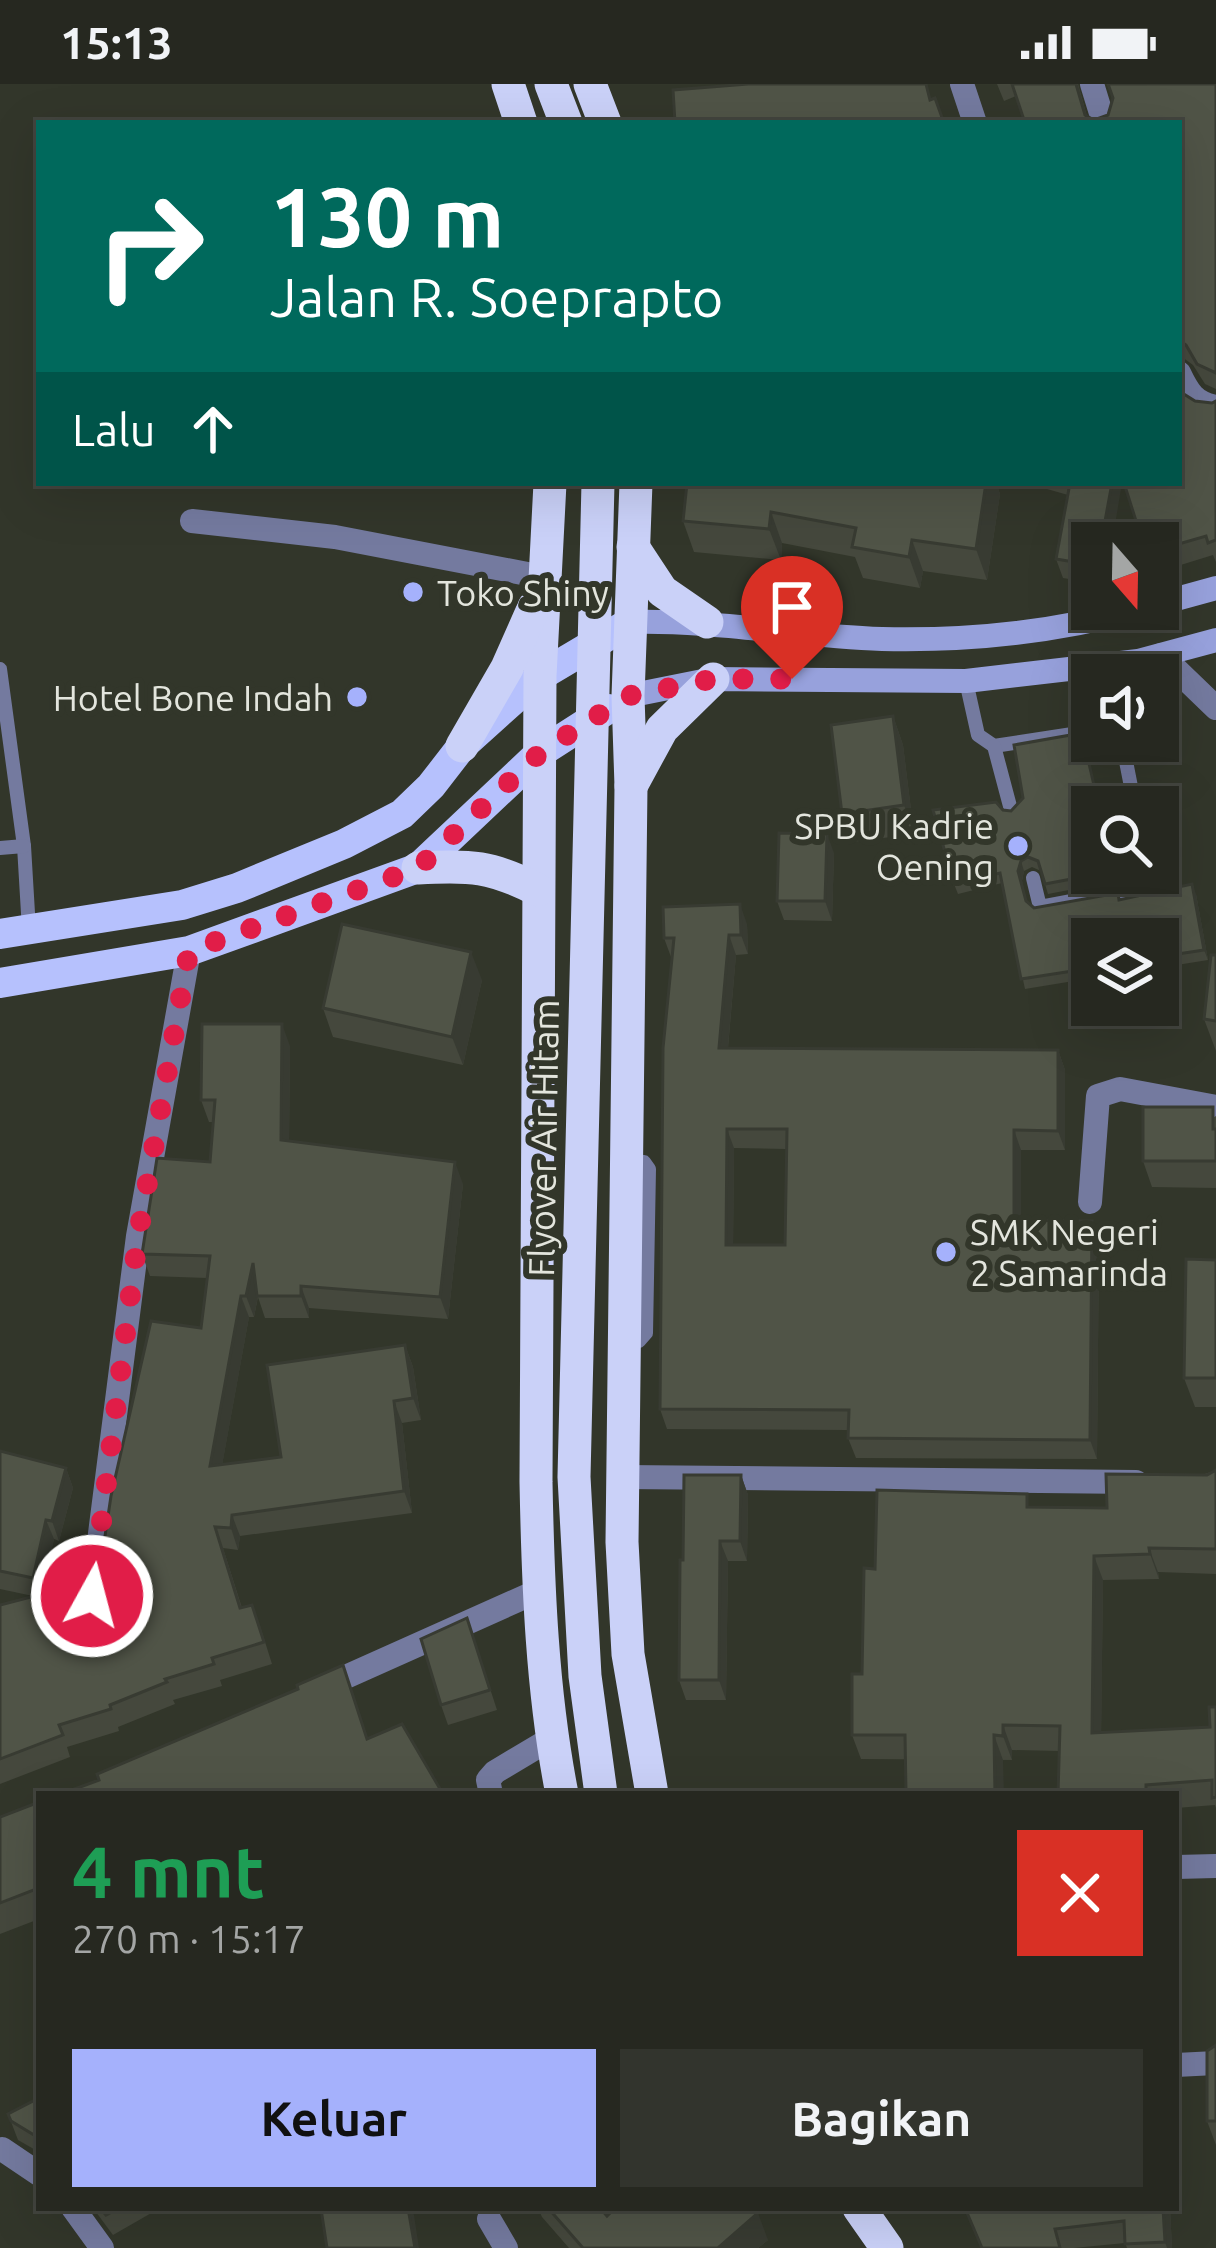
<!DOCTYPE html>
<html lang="id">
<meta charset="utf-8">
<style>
:root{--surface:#262820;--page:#32342d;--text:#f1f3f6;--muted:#a4a6a5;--line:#42443e;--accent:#a5b1fc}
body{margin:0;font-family:Ubuntu,sans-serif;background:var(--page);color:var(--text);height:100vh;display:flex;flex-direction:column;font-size:45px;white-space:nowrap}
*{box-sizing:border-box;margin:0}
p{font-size:39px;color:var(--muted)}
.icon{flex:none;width:66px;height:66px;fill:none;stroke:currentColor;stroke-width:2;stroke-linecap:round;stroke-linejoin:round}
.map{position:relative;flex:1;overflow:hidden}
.drawer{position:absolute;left:36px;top:1707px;width:1143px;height:420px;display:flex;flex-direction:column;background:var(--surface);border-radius:0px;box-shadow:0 12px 48px #0002,0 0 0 3px var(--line)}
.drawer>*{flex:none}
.hud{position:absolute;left:36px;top:36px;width:1146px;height:366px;border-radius:0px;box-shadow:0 12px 48px #0002,0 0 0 3px var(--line);background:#00695c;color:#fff;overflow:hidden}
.needle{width:78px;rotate:160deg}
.buttons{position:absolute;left:1071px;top:438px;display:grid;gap:24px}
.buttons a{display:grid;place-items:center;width:108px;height:108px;border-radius:0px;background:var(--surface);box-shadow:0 12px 48px #0002,0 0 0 3px var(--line);font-size:60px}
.pin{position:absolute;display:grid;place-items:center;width:102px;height:102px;color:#fff;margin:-123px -51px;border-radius:50% 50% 50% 0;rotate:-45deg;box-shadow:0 0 12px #0007}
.pin .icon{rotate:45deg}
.me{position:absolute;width:132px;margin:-66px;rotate:7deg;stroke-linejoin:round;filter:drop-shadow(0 0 9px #0008)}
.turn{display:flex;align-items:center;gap:42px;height:252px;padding:0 36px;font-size:54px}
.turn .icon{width:156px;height:156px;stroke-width:2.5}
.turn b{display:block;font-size:84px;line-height:102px}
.then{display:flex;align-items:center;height:114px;padding:0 36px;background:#0003;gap:24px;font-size:45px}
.round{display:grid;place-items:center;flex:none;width:126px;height:126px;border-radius:0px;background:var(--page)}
.overview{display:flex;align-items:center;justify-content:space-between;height:204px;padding:0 36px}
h1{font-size:72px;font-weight:700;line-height:90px;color:#1e9e55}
.action{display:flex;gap:24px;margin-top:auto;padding:24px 36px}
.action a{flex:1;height:138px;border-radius:0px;background:var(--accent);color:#111;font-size:48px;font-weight:700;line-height:138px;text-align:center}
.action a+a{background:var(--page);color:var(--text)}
.status{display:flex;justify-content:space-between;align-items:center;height:84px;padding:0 60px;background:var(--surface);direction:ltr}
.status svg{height:33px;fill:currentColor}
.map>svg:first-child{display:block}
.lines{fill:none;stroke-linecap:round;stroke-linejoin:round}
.service{stroke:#747a9f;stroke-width:14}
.minor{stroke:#747a9f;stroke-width:24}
.secondary{stroke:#97a1dc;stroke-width:24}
.primary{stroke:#b6c1fd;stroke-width:30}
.trunk{stroke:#cad1f8;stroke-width:33}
.trunk-bridge{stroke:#cad1f8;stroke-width:33}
.wall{fill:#45483d;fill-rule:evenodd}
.shaded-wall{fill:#383b32}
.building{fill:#505447;stroke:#383b32;stroke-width:3;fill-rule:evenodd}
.route{stroke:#e11d48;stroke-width:21;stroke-dasharray:0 37.8}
.poi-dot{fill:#a5b1fc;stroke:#32362a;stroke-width:4.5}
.labels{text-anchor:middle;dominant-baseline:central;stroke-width:12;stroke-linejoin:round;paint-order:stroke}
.poi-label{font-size:36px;fill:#e3e5dd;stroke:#32362a;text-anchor:start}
.street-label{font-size:36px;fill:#e3e5dd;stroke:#32362a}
</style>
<div class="status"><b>15:13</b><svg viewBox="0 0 49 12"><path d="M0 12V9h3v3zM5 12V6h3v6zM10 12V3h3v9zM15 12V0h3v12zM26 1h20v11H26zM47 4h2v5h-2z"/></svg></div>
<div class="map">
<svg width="1216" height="2164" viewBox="0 0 1216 2164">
<rect width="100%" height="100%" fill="#32362a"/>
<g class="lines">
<g class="service">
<path d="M0,585l24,177 5,84"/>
<path d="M966,597l12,54 16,11 98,-15"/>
<path d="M1122,657l13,66"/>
<path d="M994,662l17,64"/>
<path d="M0,764l24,-2"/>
<path d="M1033,794l7,29 111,-21 -3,-13"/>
<path d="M625,1258l14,-1 7,-8 3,-164 -5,-7 -19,-1"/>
</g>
<g class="minor">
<path d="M962,0l13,39"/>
<path d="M1092,0l12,39"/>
<path d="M1179,289c9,19 15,30 37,34"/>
<path d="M192,437l143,16 208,40"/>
<path d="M1161,571l55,53"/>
<path d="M1090,1118l8,-106 22,-7 96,18"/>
<path d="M624,1393l512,5"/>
<path d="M92,1512l46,-360 51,-285"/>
<path d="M321,1604l217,-97"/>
<path d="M491,1710l-3,-14 7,-8 57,-34"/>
<path d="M1176,1783l40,-1"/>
<path d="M1176,1981l40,-2"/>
<path d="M2,2065l37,25"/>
<path d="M73,2124l29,40"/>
<path d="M489,2135l17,29"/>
</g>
<g class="secondary">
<path d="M1158,520l58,-16"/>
<path d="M631,538c84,-2 166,14 251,17 86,2 174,-7 258,-30"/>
<path d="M628,612l85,-17 253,2 172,-20 78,-21"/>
</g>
<g class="primary">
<path d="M0,850l182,-29 55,-17 107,-44 58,-30 29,-28 31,-40 78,-70 91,-54"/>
<path d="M0,899l189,-32 229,-83 123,-116 67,-43"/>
</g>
<g class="trunk">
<path d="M508,0l13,39"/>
<path d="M551,0l15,39"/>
<path d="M590,0l15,39"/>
<path d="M550,399l-10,193 -4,806c2,104 6,210 26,312"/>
<path d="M636,399l-8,213 3,90 -9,756 6,112 24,140"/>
<path d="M633,463l29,44 45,31"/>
<path d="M462,662l45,-78 27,-61"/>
<path d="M631,702l31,-57 51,-50"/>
<path d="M418,784c53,-3 73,-2 120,22"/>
<path d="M859,2124l28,40"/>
</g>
<path class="trunk-bridge" d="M598,399l-24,994 11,199 16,118"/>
</g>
<g class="wall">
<path d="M997,0h81l9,32 7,4 122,-36v305l-11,-5 -12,-19 -11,-8 -3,-8v-226h-154l-9,-27 -12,5z"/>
<path d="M1195,317l17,2 4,-2v161l-3,-7 -55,17v-29z"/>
<path d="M687,399h309l4,11 -13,86 -64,-9 -3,17 -57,-10 -8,-21 -73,-14 -1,17 -87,-8 -11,-31z"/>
<path d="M1045,399h77l-30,60v40l-29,-5 -7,-19 12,-64 -21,-6z"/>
<path d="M893,632l10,29 11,89 -62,8 -10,-28z"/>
<path d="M1082,649l4,10 6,130h23l1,8 -68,13 -7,-23 -9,-4 -8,4 -2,10 5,21 7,6 162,-14 12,66 -50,8v-29h-66v39l-67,11 -23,-106 -44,11 -4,-10 49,-74 8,1z"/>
<path d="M834,769l-2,68 -48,-1 -7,-19z"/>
<path d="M747,840l1,30 -12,1 -8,93 330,2 7,20v80h-44v70l78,20 -2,219 -241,-1 -8,-20v-8l-181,-1 -7,-20 11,-452 -7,-19zM734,1064l52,1 -1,96h-52z"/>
<path d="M1216,871v96l-12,-32z"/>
<path d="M482,896l-19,85 -130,-28 -10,-29z"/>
<path d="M290,962l-1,95 174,43 -15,135 -139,-11v10h-44l-7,-21 -4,20h-5l-27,148 59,-8 124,-112 8,22 8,53 -19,3 10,90 -172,23 -2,14 -15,-2 19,60 18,18 12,38 -52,16 2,6 -49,14 2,4 -57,23 1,4 -52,16 3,10 -70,27v-179l33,-9 -33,-7v-138l66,17 7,20 -14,53 -5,-2 -13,55 48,-4 9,-7 103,-255 6,-50 -57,-2 -8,-22 68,-92 3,-40h-4l-8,-22z"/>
<path d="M1216,1032v72l-64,-1 -9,-26z"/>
<path d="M1216,1176v147h-21l-11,-29z"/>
<path d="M1216,1386v104l-58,-2 1,7 -56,1 -2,153 109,-6 6,-20v101l-1,-3 -39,3v-14h-118l2,-43 -48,-1v10l-151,-1 -9,-24 23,-166 157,-62 75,1z"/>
<path d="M741,1391l7,20 -1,66h-19l-2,139h-40l-7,-20 4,-120z"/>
<path d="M467,1534l30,92 -49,15 -7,-20z"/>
<path d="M39,1718v117l-39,15v-117z"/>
<path d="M1216,1961v100l-9,-24z"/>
<path d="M39,2014v54l-21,-12 -10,-26z"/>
<path d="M93,2124h67l-47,27z"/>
<path d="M538,2124h62l7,8 161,24 -10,8h-189l-27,-31z"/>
<path d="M965,2124h205l2,40h-45l-2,-5 -51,5h-93z"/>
</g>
<g class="shaded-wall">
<path d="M986,399h10l4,11 -13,86 -11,-31z"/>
<path d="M1112,399h10l-10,60h-11z"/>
<path d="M771,428l11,31 -1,17 -12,-31z"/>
<path d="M912,456l11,31 -3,17 -11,-31z"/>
<path d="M893,632l10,29 11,89 -10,-29z"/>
<path d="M827,750l7,19 -2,68 -7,-20z"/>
<path d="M1021,777l3,10 -2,10 7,30 -11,-40z"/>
<path d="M1192,800l4,10 12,66 -4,-10z"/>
<path d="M740,820l7,20 1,30 -7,-19z"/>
<path d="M729,851l7,20 -10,113 -7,-20z"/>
<path d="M471,868l11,28 -19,85 -11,-28z"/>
<path d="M282,940l8,22 -1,116 -8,-22z"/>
<path d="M1058,966l7,20v80l-7,-19z"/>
<path d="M727,1045l7,19 -1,116 -7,-19z"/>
<path d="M1014,1046l7,20v90l-7,-20z"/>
<path d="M455,1078l8,22 -15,135 -8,-22z"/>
<path d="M1092,1137l7,19 -2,219 -7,-19z"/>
<path d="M253,1179l7,22 -6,32 -8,-21z"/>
<path d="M301,1202l8,22v10l-8,-22z"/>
<path d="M241,1212l8,21 -31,171 -8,-22z"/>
<path d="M405,1261l8,22 8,53 -8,-22z"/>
<path d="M394,1317l8,22 10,90 -8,-22z"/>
<path d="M66,1384l7,20 -14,53 -7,-20z"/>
<path d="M741,1391l7,20 -1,66 -7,-20z"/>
<path d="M232,1431l8,21 -2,14 -7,-22z"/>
<path d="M46,1436l8,19 -14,59 -7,-20z"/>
<path d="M720,1457l8,20 -2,139 -7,-20z"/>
<path d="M1149,1464l9,24 1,7 -9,-25z"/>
<path d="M1094,1472l9,24 -2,178 -9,-25z"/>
<path d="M1003,1641l9,25v10l-9,-24z"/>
<path d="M994,1651l9,25 1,34h-9z"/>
<path d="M1176,2064l1,3 3,45 -4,-10z"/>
<path d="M408,2124h3l3,7 5,33h-4z"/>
<path d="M1163,2124h7l2,40h-5l-2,-6z"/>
<path d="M758,2129l10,27 -10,8h-40z"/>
</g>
<g class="building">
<path d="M748,0h178l4,16 5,-2 9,25h-269l-2,-33z"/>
<path d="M1012,0h64l9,31 9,5 14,-5 5,-17 -5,-14h108v289l-19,-9 -11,-19 -7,-5v-217h-154z"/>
<path d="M1179,307l16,10 17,2 4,-2v139l-8,3 -2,-7 -48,14v-7h-15l-19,-60h55z"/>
<path d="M687,399h299l-10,66 -64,-9 -3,17 -57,-10 4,-19 -85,-16 -2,17 -86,-8z"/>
<path d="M1070,399h42l-11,60h-9v22l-36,-6z"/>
<path d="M893,632l11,89 -62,9 -11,-89z"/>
<path d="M1082,649l17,74h-7v66h11l-58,11 -7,-23 -10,-4 -7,4 -3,10 8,30 8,7 84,-15 1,7 73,-16 12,66 -46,7v-18h-66v29l-71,11 -21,-106 -46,11 -21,-74 63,-8 7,8 8,1 12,-13 -9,-53z"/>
<path d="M779,749l48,1 -2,67h-48z"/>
<path d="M740,820l1,31h-12l-10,113 339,2v81l-44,-1v90l78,1 -2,219 -242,-2 1,-28 -189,-1 3,-361 11,-110h-10l-1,-31zM727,1045h60l-2,116h-59z"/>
<path d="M342,840l129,28 -19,85 -129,-29z"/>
<path d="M1211,871h5v66l-12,-2z"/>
<path d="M202,940h80l-1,116 174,22 -15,135 -139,-11v10h-44l-4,-33 -7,33h-5l-31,170 71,-9 -14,-92 138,-20 8,53 -19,3 10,90 -172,24 -1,13 -16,-1 25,81 12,-3 12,37 -52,16 2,6 -49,15 2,3 -57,23 1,4 -52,16 4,10 -63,24v-154l73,-19 16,4 9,-7 13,-87 40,-175 50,7 9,-72 -68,-2 15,-96 53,4 5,-62h-14z"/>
<path d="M1143,1023h70v22h3v32h-73z"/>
<path d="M1186,1175l30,1v118h-32z"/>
<path d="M0,1367l66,17 -14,53 -6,-1 -13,58 -33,-7z"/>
<path d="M1216,1386v79l-67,-1 1,6 -56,2 -2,177 118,-6 -1,-20h7v90l-4,1v-18l-66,5v9h-88l2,-68 -57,-1v11l-9,-1 1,59h-89l-1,-59h-53v-61h10l2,-106 11,1 2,-79 150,4v13l80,1 -1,-34 101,1z"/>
<path d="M684,1391h57l-1,66h-20l-1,139h-40l1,-120h3z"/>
<path d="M467,1534l23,72 -49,15 -20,-66z"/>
<path d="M343,1581l24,74 35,-15 41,70h-382l38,-14 -2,-6 201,-85 -1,-4z"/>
<path d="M39,1718v86l-39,15v-86z"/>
<path d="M1216,1961v76h-9v-70z"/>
<path d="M39,2014v40l-28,-17 -3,-7z"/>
<path d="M100,2124h19l-13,7z"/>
<path d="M408,2124l7,40h-88l-6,-39z"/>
<path d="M548,2124h52l7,8 8,-8h138l5,5 -40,35h-135z"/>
<path d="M965,2124h198l2,34 -40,2 -1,-23 -69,8 5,19h-78z"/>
</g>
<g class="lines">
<path class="route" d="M92,1512l46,-360 51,-285 229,-83 123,-116 87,-56 85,-17h79"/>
</g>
<g class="poi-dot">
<circle cx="413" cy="508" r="12"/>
<circle cx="357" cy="613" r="12"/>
<circle cx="1018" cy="762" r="12"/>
<circle cx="946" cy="1168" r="12"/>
</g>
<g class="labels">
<g class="poi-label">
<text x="437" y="508">Toko Shiny</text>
<text x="333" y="613" text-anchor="end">Hotel Bone Indah</text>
<text x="994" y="741" text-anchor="end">SPBU Kadrie<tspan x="994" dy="41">Oening</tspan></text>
<text x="970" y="1147">SMK Negeri<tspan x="970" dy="41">2 Samarinda</tspan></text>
</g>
<g class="street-label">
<text transform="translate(543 1054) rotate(-89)">Flyover Air Hitam</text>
</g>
</g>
</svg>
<div class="buttons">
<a><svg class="needle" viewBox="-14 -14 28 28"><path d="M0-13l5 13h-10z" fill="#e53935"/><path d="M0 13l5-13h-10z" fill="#a4a6a5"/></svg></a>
<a><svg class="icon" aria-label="sound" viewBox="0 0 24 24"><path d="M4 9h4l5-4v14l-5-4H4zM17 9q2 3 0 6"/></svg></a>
<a><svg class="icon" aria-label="search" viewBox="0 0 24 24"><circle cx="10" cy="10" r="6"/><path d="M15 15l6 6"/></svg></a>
<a><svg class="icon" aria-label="layers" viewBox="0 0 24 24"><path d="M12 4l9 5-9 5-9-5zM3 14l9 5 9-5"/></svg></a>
</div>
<div class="pin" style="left:792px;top:595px;background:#d93025"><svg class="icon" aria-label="arrive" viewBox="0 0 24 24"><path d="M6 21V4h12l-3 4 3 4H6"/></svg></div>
<svg class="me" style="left:92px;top:1512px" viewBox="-20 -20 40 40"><circle r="17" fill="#e11d48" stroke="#fff" stroke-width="3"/><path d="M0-11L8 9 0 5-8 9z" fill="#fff"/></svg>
<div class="hud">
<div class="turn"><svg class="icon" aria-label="right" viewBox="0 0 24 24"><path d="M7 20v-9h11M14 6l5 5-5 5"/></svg><div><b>130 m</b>Jalan R. Soeprapto</div></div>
<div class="then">Lalu<svg class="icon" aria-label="ahead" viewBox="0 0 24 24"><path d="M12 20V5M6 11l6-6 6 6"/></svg></div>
</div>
<section class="drawer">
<div class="overview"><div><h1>4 mnt</h1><p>270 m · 15:17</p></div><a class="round" style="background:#d93025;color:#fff"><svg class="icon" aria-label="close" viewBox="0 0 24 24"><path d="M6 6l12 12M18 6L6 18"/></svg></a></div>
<div class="action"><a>Keluar</a><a>Bagikan</a></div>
</section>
</div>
